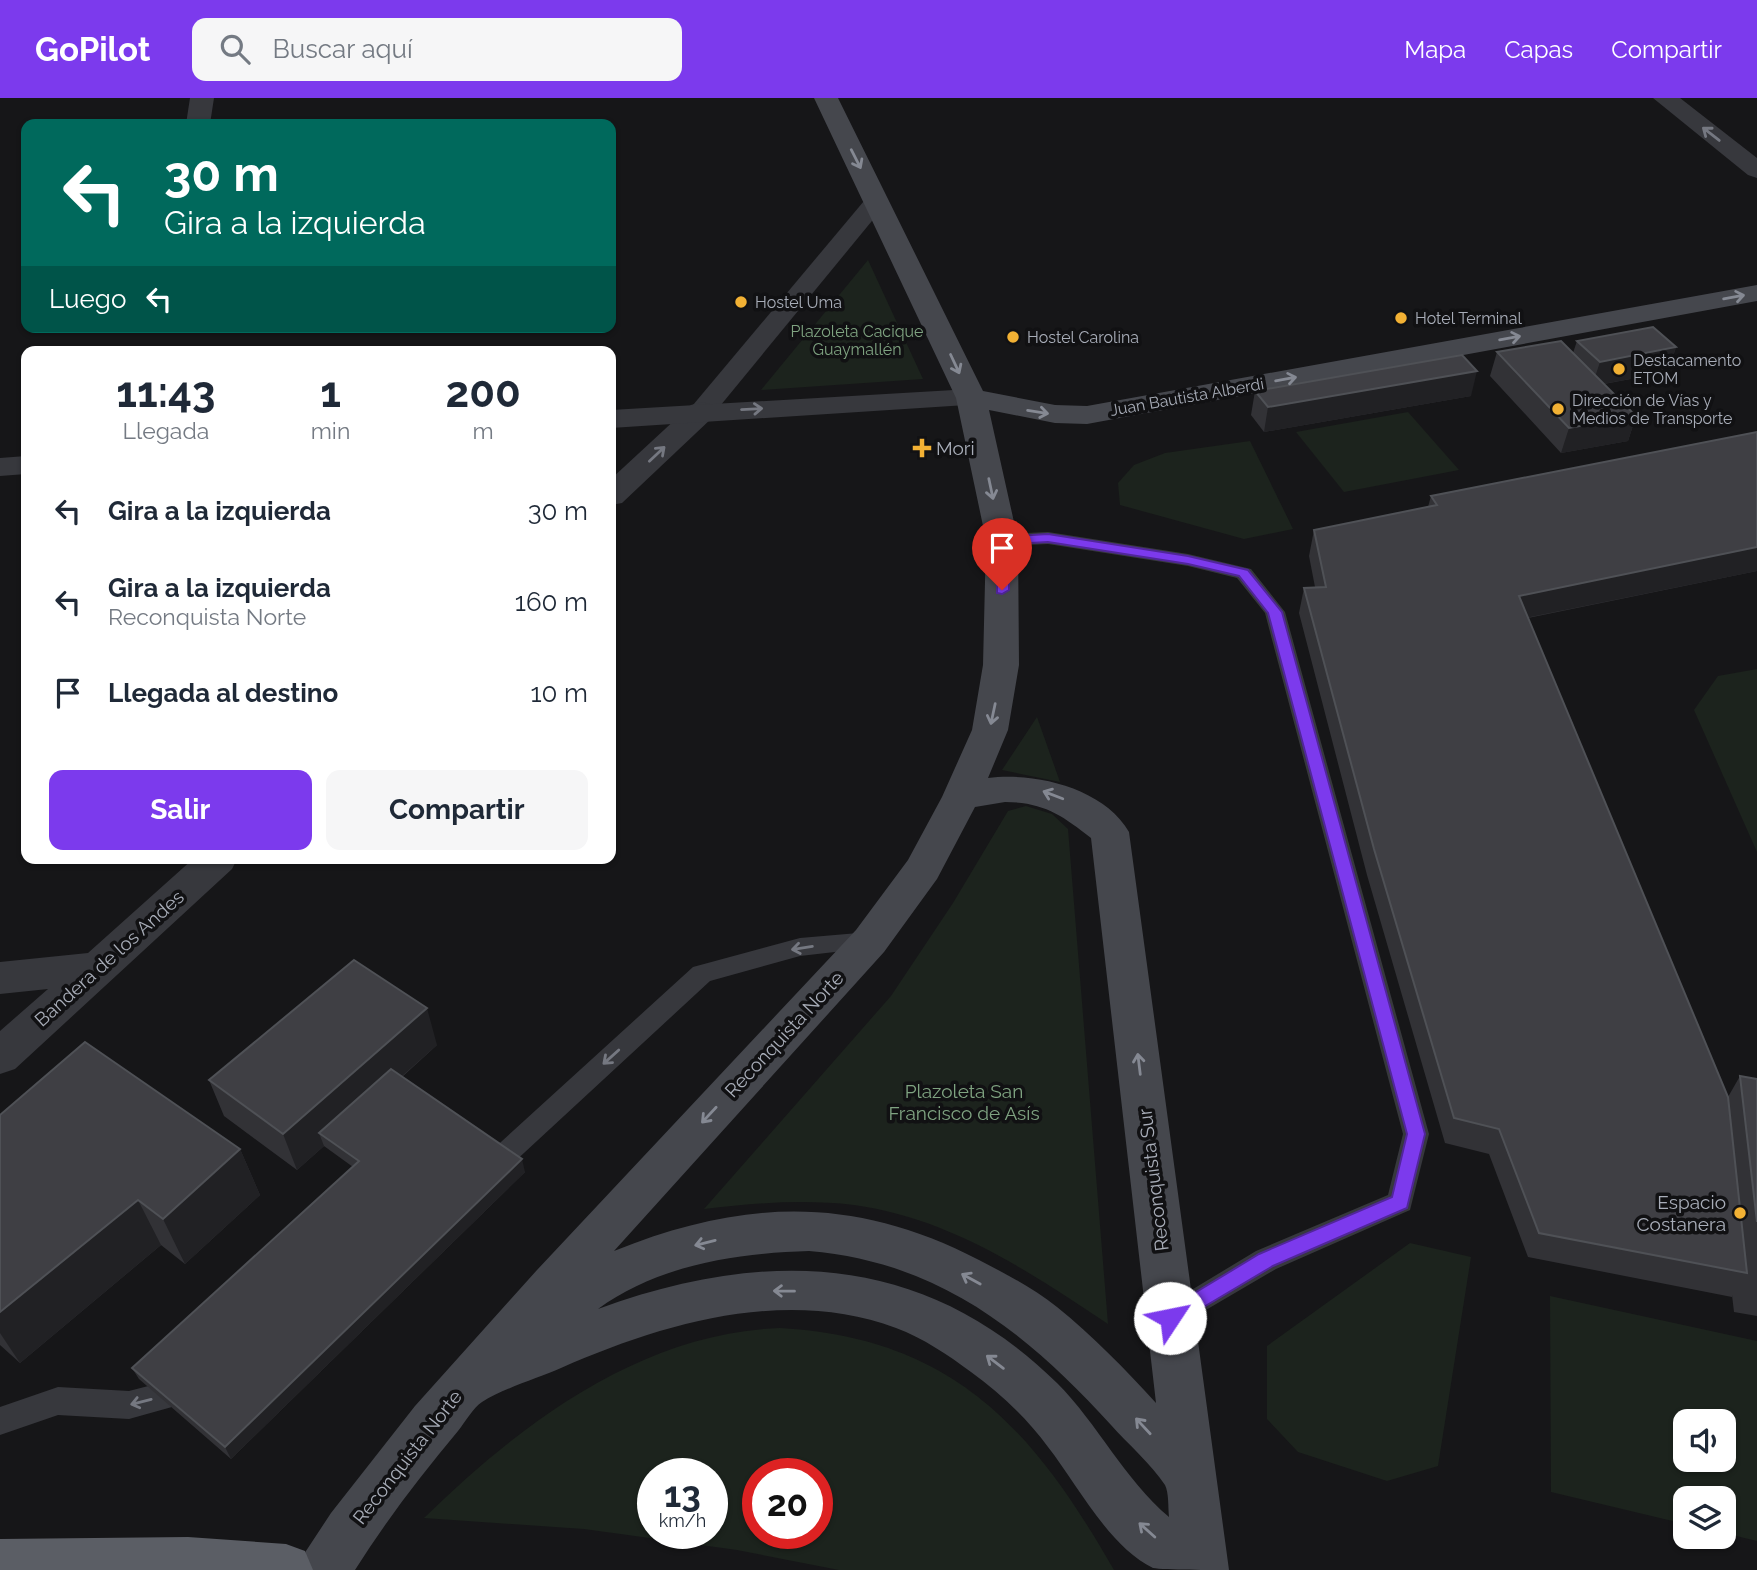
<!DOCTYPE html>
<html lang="es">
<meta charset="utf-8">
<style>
:root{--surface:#fff;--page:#f6f6f7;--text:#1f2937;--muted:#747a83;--accent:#7c3aed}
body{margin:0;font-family:Raleway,sans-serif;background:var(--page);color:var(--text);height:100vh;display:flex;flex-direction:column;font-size:26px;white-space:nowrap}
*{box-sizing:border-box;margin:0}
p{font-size:23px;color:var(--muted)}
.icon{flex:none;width:38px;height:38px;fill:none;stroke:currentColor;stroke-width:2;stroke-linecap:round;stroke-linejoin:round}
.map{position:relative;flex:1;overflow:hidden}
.drawer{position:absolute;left:21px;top:248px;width:595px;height:518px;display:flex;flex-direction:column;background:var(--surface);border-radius:14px;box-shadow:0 2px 5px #0004}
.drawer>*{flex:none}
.guide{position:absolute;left:21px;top:21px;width:595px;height:214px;border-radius:14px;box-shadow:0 2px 5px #0004;background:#00695c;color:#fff;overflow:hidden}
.tools{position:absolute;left:1673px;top:1311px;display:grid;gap:14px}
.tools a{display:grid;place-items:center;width:63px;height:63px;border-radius:14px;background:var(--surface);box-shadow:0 2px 5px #0004;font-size:35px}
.speed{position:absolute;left:637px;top:1360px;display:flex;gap:14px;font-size:35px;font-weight:700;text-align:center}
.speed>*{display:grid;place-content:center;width:91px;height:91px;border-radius:50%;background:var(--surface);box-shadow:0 2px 5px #0004;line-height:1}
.speed small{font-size:18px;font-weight:400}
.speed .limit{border:10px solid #d22;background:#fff;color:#111}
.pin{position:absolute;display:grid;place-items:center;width:60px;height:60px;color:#fff;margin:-72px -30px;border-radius:50% 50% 50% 0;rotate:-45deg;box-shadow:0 0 7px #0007}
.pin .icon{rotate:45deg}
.me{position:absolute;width:77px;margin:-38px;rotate:56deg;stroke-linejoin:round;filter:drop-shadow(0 0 5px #0008)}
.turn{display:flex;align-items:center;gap:24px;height:147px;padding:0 28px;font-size:32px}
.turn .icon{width:91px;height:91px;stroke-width:2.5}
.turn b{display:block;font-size:49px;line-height:60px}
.then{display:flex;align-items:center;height:66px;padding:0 28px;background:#0003;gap:14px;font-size:26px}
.eta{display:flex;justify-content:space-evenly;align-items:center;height:119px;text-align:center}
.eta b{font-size:42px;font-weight:700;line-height:49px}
.primary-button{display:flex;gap:14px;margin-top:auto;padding:14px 28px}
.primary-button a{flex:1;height:80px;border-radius:14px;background:var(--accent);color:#fff;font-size:28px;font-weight:700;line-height:80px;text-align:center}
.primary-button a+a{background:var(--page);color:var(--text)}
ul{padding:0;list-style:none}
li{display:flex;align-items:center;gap:21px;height:91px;padding:0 28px}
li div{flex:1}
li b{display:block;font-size:26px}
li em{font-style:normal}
header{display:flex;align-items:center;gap:42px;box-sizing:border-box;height:98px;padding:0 35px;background:var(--accent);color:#fff}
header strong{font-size:33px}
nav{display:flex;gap:38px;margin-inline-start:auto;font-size:24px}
.search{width:490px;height:63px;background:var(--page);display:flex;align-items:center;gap:18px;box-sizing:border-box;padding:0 24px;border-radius:14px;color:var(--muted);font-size:26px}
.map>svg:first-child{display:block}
.green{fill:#1c231d;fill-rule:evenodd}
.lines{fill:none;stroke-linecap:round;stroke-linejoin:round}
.service{fill:#37383d;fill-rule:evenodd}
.pedestrian{fill:#37383d;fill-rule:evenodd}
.minor{fill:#37383d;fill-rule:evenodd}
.tertiary{fill:#37383d;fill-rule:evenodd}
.secondary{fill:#45474d;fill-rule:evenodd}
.trunk{fill:#5b5e65;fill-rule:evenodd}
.wall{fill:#323236}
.shaded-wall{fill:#212124}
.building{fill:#3f3f44;stroke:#4f5156;stroke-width:2}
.oneway{stroke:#757881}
.oneway2{stroke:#858993}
.route{fill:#7c3aed;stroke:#51269a;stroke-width:2}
.poi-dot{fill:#f2b134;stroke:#111113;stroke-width:2.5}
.labels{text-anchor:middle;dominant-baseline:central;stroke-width:7;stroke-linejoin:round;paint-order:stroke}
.far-poi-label{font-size:16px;fill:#a8adb8;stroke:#111113;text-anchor:start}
.far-park-label{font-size:16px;fill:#7fa381;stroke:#111113}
.far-street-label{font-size:16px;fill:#a8adb8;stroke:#111113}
.poi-label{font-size:19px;fill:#a8adb8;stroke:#111113;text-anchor:start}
.street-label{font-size:19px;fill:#a8adb8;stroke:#111113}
.park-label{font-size:19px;fill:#7fa381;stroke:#111113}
</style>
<header>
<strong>GoPilot</strong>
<div class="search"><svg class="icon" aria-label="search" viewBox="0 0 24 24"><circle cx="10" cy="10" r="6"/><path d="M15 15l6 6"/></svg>Buscar aquí</div>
<nav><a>Mapa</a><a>Capas</a><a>Compartir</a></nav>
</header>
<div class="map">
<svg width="1757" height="1472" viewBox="0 0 1757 1472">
<rect width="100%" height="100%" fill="#161618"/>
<g class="green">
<path d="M868,162l55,119 -162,11z"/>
<path d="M1408,314l51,58 -115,22 -48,-60z"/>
<path d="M1250,343l43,88 -49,10 -124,-34 -2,-22 16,-18 31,-12z"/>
<path d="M1757,571v183l-63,-142 24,-34z"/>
<path d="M1037,619l23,65 -58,-12z"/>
<path d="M1026,708l26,8 16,15 40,495c-78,-52 -158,-106 -254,-119 -50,-6 -100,-2 -150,4l187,-213 62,-93 55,-92z"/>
<path d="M1410,1145l61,14 -33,209 -51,15 -89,-29 -31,-33v-73z"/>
<path d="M1550,1198l207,45v200l-33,-8v-35h-39v26l-134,-32zM1685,1323h39v39h-39z"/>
<path d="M780,1230c174,10 253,101 334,242h-275l-102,-20 -153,-21 -160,-11c96,-94 216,-185 356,-190zM653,1376h59v59h-59zM758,1376h59v59h-59z"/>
</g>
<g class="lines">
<g class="service">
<path d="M1048,434l140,22 63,15 34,43 144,522 -19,76 -134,59 -106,62 -10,-4 -4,-9 4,-9 96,-58 132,-56 15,-61 -138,-521 -28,-35 -49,-12 -140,-22 -46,2 -10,-6 10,-6z"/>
<path d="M870,834l8,3 4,6 -4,6 -78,9 -90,25 -213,197 -9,3 -9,-3 -4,-8 4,-8 214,-195 107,-29z"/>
<path d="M187,1278l10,4 5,10 -5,10 -68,19 -71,-4 -58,20v-28l58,-20 71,4z"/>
</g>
<path class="pedestrian" d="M877,95l8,2 3,5 -3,5 -174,212 -9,2 -9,-2 -4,-6 4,-6 176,-210z"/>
<g class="minor">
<path d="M190,0h24l-4,26h-24z"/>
<path d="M1653,0h27l77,60v20l-9,-3z"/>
<path d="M702,304l11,3 4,6 -4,6 -91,86 -11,2v-26l80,-74z"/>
<path d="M193,761h44l-5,10 -217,200 -15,5v-43l48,-42 -48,5v-32l88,-9z"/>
</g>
<g class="tertiary">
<path d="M971,291l11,3 4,6 -4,6 -371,24v-18z"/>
<path d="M26,358v18l-26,2v-18z"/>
</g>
<path class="secondary" d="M814,0h24l145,293 72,14 32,1 670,-121v16l-670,123 -32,-1 -66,-13 29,130 1,125 -11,65 -20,48c47,-6 116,10 141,54l100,738c-15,0 -65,0 -76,-2 -44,-21 -76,-84 -105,-121 -21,-29 -48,-54 -77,-75 -23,-17 -48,-34 -75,-44 -110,-41 -232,-5 -335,40 -23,10 -59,21 -79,34 -9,6 -17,20 -24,29 -37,44 -72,90 -103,139h-57l8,-19 25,-38 84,-107 122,-136 319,-340 52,-70 34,-63 30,-67 11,-65 3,-125 -30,-142zM1005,704c38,0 57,13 86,36l65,565c-31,-34 -63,-67 -99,-96 -24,-19 -51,-33 -78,-47 -126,-65 -235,-61 -365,-9l270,-299 53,-73 38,-72zM809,1153c130,11 217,81 302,174 16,18 41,40 54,60 4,8 3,22 4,32 -45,-38 -71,-93 -112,-134 -134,-132 -292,-135 -459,-74 60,-44 139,-56 211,-58z"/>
<path class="trunk" d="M188,1439l98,7 19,7 8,19h-313v-31z"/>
</g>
<g class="wall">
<path d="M1577,243l99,6 -8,25 -64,12 32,32 -8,25 -67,12 -71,-77 7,-24 76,1z"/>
<path d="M1255,293l216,5 -207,36 -13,-17z"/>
<path d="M1757,334v139l-229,47 200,479 12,-21 17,3v237l-23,-4 -2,-17v2l-204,-40 -39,-103 -44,-11 -78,-268 -68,-262 5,-25 11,-1 -6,-31 5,-26 114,-23 3,-11z"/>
<path d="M437,947l-35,32 123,95 -294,287 -92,-80 -7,-11 221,-201 -29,-21 -27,24 -73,-54 -15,-36z"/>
<path d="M0,1017l240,34 20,46 -75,69 -24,-19 -141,118 -20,-18z"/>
</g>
<g class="shaded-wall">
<path d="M1676,249l-8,25 -76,14 8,-24z"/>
<path d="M1477,273l-6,25 -207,36 4,-25z"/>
<path d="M1636,318l-8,25 -67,12 8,-25z"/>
<path d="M1757,449v24l-246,50 8,-25z"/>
<path d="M427,910l10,37 -107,95 -11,-7 5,13 -27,24 -14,-36z"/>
<path d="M240,1051l20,46 -75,69 -22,-45z"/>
<path d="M522,1061l3,13 -294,287 -6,-12z"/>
<path d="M138,1102l23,45 -141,118 -20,-30v-21z"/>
</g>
<g class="building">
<path d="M1653,229l23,20 -76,15 -23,-21z"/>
<path d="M1561,243l75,75 -67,12 -72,-76z"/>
<path d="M1462,257l15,16 -209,36 -13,-16z"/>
<path d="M1757,334v115l-238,49 209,501 19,176 -208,-40 -40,-104 -45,-11 -80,-269 -70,-261 22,-1 -12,-57 123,-25 -6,-9z"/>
<path d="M354,862l73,48 -144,126 -74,-54z"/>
<path d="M85,944l155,107 -77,70 -25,-19 -138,112v-197z"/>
<path d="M391,971l131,90 -297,288 -93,-79 227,-207 -40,-28z"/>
<path d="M1740,978l17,3v143z"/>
</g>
<defs><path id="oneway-shaft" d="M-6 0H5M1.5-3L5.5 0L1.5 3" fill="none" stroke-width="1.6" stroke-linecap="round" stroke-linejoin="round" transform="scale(1.75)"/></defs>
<g class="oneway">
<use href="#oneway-shaft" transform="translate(1711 36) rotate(-142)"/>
<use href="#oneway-shaft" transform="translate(752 311) rotate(-3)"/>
<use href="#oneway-shaft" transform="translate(657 356) rotate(-43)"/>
<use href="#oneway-shaft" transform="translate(802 850) rotate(171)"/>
<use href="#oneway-shaft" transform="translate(611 959) rotate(138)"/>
<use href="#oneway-shaft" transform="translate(141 1304) rotate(166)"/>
</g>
<g class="oneway2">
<use href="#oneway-shaft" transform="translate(856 61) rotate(63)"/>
<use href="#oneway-shaft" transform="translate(1734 199) rotate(-10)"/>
<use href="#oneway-shaft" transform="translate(1510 240) rotate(-10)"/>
<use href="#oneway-shaft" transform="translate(955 266) rotate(65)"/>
<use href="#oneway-shaft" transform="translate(1286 281) rotate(-10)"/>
<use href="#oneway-shaft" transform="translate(1038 314) rotate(9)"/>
<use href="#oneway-shaft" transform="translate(991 391) rotate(78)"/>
<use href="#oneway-shaft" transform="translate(993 616) rotate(102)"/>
<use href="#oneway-shaft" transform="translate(1053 697) rotate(-159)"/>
<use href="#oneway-shaft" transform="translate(1139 966) rotate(-97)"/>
<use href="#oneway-shaft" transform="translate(709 1017) rotate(133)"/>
<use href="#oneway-shaft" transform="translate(705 1145) rotate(166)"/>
<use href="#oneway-shaft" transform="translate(971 1181) rotate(-151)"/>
<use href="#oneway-shaft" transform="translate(784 1193) rotate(-179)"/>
<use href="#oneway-shaft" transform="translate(995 1264) rotate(-143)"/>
<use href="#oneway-shaft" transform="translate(1143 1328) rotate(-133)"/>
<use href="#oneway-shaft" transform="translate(1147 1432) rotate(-138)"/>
</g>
<path class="route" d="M1048,436l140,22 60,14 34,42 143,522 -18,74 -134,58 -103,61 -7,-2 -3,-7 3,-6 96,-58 133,-57 15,-63 -139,-521 -29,-37 -51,-12 -140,-22 -39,2v46l-7,4 -5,-1v-56z"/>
<g class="poi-dot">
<circle cx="741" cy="204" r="7"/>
<circle cx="1401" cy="220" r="7"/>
<circle cx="1013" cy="239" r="7"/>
<circle cx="1619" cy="271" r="7"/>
<circle cx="1558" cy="311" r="7"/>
<path d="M918.5 339.5h7v7h7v7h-7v7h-7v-7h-7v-7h7z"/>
<circle cx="1740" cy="1115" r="7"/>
</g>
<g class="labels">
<g class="far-poi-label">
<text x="755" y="204">Hostel Uma</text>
<text x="1415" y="220">Hotel Terminal</text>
<text x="1027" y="239">Hostel Carolina</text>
<text x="1633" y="262">Destacamento<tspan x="1633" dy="18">ETOM</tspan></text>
<text x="1572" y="302">Dirección de Vías y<tspan x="1572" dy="18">Medios de Transporte</tspan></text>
</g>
<g class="far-park-label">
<text x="857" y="233">Plazoleta Cacique<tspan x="857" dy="18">Guaymallén</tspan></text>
</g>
<g class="far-street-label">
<text transform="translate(1187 299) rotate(-10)">Juan Bautista Alberdi</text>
</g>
<g class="poi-label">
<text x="936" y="350">Mori</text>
<text x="1726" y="1104" text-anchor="end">Espacio<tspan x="1726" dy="22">Costanera</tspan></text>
</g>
<g class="street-label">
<text transform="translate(109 860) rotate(-42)">Bandera de los Andes</text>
<text transform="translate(784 936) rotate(-47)">Reconquista Norte</text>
<text transform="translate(1153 1082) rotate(-97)">Reconquista Sur</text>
<text transform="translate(407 1359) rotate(-52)">Reconquista Norte</text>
</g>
<g class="park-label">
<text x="964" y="993">Plazoleta San<tspan x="964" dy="22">Francisco de Asís</tspan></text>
</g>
</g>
</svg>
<div class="tools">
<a><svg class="icon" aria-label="sound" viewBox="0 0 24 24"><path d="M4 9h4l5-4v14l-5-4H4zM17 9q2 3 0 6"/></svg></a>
<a><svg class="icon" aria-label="layers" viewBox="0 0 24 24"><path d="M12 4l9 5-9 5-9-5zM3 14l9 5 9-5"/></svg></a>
</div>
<div class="speed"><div>13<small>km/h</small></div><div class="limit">20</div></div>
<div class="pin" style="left:1002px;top:492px;background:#d93025"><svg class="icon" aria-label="arrive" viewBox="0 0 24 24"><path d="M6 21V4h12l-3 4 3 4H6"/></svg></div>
<svg class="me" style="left:1170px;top:1220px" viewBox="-20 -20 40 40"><circle r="19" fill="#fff"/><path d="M0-13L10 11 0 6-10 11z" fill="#7c3aed"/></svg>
<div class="guide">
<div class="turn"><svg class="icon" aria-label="left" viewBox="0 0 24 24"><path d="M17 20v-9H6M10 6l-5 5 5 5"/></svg><div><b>30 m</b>Gira a la izquierda</div></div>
<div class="then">Luego<svg class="icon" aria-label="left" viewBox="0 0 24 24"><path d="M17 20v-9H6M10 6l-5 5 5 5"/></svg></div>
</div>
<section class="drawer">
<div class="eta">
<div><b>11:43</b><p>Llegada</p></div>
<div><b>1</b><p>min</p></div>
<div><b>200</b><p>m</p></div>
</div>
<ul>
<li><svg class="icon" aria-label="left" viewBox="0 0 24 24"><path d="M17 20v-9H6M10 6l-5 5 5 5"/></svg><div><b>Gira a la izquierda</b></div><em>30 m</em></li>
<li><svg class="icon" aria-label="left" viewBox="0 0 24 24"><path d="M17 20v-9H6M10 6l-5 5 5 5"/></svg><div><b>Gira a la izquierda</b><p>Reconquista Norte</p></div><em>160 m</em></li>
<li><svg class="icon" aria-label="arrive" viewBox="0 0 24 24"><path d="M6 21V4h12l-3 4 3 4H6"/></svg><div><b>Llegada al destino</b></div><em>10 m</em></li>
</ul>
<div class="primary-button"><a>Salir</a><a>Compartir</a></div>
</section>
</div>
